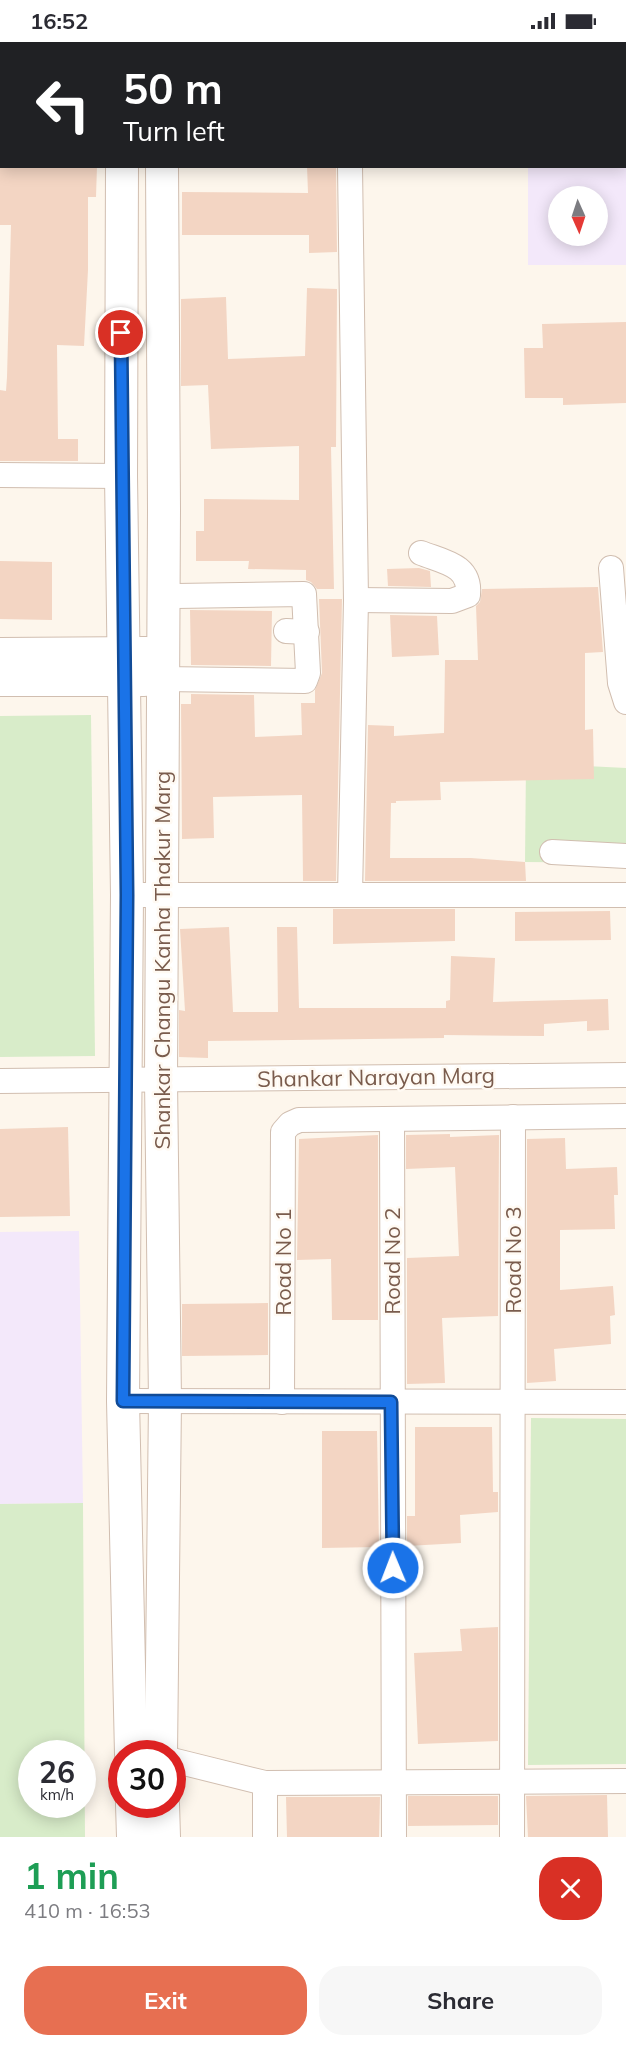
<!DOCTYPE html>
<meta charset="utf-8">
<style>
:root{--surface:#fff;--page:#f7f7f7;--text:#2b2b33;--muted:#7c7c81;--accent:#e76f51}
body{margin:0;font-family:Mulish,sans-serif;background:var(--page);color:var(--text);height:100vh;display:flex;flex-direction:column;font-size:22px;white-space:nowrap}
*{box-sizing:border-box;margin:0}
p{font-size:20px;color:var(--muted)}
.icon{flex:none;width:33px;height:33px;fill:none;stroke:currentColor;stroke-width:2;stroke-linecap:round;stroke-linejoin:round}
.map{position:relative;height:1795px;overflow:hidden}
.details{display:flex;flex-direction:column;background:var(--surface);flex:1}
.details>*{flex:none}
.top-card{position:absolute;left:0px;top:0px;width:627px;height:126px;box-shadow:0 3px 15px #0003;background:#202124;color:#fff;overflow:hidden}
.needle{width:39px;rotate:177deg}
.fabs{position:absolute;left:548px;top:144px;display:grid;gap:12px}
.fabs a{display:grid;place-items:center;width:60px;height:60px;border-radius:50%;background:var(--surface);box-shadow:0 3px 15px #0003;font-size:30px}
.speed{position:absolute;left:18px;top:1698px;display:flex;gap:12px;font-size:30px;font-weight:700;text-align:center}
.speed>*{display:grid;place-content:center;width:78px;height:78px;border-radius:50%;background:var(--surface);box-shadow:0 3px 15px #0003;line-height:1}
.speed small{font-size:15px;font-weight:400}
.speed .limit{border:9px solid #d22;background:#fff;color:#111}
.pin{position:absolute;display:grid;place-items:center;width:51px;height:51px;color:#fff;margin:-26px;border:3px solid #fff;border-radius:50%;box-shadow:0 2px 6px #0007}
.me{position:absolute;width:66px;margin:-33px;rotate:359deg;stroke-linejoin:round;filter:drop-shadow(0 0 4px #0008)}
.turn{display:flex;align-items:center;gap:21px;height:126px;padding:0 24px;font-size:27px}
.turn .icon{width:78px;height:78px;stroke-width:2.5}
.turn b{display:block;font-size:42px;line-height:51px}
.round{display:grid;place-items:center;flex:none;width:63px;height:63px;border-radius:24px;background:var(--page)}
.overview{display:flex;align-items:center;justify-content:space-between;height:102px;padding:0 24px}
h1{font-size:36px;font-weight:700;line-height:45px;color:#1e9e55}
.action{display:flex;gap:12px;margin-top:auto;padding:12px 24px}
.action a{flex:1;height:69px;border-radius:24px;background:var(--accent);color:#fff;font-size:24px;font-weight:700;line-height:69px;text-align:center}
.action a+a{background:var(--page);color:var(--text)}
.status{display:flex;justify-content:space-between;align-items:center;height:42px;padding:0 30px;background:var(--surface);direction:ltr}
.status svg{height:16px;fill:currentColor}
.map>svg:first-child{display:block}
.education{fill:#f3e8fa;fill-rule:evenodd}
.green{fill:#d8ecc9;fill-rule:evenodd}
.building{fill:#f3d5c3}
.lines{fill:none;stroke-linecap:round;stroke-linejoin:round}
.minor-casing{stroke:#d1beb0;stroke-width:26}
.tertiary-casing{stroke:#d1beb0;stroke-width:34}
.minor{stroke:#fff;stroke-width:24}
.tertiary{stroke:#fff;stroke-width:32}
.route-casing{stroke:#114b97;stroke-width:15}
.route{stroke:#1a73e8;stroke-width:10}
.labels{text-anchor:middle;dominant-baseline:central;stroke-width:5;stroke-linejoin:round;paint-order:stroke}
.street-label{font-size:22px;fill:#7a5c4d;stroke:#fffaf3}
</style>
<div class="status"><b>16:52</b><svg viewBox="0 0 49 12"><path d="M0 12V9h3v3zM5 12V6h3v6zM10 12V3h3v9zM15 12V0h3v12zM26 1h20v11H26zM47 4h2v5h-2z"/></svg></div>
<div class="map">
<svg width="626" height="1795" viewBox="0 0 626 1795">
<rect width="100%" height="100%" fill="#fdf6ec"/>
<g class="education">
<path d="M528,0h98v223h-98v-98l98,-1v-122zM558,154h39v40h-39z"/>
<path d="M79,1189l4,272 -83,1v-272z"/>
</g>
<g class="green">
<path d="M91,673l4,341 -95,1v-341z"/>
<path d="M526,721l100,5v95l-101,-1z"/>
<path d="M531,1376l95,1v345l-98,1z"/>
<path d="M83,1461l2,334h-85v-333zM32,1712h50v50h-50z"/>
</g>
<g class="building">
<path d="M0,124h97l-1,31h-8v73l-4,76 -27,-1 1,94h20v22h-78v-71l6,1 1,-14 4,-152h-11z"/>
<path d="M307,124h29l1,86 -28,1v-18h-127v-43l126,1z"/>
<path d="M307,246l30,1 -1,158h-5l3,142h-17l-6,-7 -5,-2v-10l-58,-1 1,-8h-53v-30h8v-32l95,1v-54l-88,3 -3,-64 -27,1v-87l45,-2 2,62 77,-3z"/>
<path d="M626,280v81l-63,2v-7h-38l-1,-50h19l-1,-24z"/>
<path d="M0,519l52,1v58l-52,-1z"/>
<path d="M419,526l11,3 1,16 -43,-1 -1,-17z"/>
<path d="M598,545l5,65 -18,1v77l8,-1 1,50 -154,3 1,18 -45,1v2h-5l-1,55h81l54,4 1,19h-161l3,-156 26,1v10l50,-3 1,-73h33l-2,-54 4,-4 2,-13z"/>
<path d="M319,557h23l-6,282h-33l-1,-86 -89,2 1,41 -32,1 -1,-135h10v-10l63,1 1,42 47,-2 -1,-32h14v-13l7,-17z"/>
<path d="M190,568l82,1 -1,55 -80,-1z"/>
<path d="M390,573l47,1 2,39 -47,2z"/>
<path d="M333,867h122v32l-122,3z"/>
<path d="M610,869l1,29 -96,1v-29z"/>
<path d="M229,885l4,85h45l-1,-85h20l2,81h147v-7l4,-1 1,-44 44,2 -2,44 115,-3 1,31 -22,1v-10l-43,3v12l-100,-1v3l-236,3v17l-29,-1v-47l6,1 -5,-82z"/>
<path d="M68,1085l2,89 -70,1v-88z"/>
<path d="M450,1092v3l49,-2 -1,181 -56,2 3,65 -38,1v-126l52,-2 -4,-89 -49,2v-34z"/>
<path d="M378,1093v185h-46l-1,-61 -34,1 2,-121z"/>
<path d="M565,1096l1,31 51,-2 1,28h-4l1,34 -55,1v60l53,-4 2,29 -5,1 1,28 -57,5 2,32 -29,2v-244z"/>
<path d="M268,1261v52l-86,1v-52z"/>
<path d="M415,1385h77l1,65h5v20l-38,3 1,28 -54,3v-30h8z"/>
<path d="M322,1389h55l2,116 -57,1z"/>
<path d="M498,1585v114l-80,3 -4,-91 48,-2 -2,-22z"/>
<path d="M607,1753l1,42h-80l-2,-41z"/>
<path d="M408,1754h90v29l-90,1z"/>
<path d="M286,1755h94l-1,40h-92z"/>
</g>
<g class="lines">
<g class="minor-casing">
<g id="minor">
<path d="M348,0v2"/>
<path d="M350,124l6,434 -6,295"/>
<path d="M0,433l121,1"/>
<path d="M611,526l9,115 6,19"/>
<path d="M356,558l96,1 16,-6c3,-30 -24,-33 -47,-42"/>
<path d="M286,589l21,1"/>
<path d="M162,637l143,2 3,-8 -4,-79 -128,2 -13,4"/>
<path d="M552,810l74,4"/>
<path d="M127,853h499"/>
<path d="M0,1039l626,-6"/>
<path d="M392,1077l2,718"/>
<path d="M123,1359l503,1"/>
<path d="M282,1360l1,-270 7,-8 9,-4 327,-4"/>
<path d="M172,1718l93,23 361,-2"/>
<path d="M265,1741v54"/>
<path d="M512,1795l1,-720"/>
</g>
</g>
<g class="tertiary-casing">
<g id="tertiary">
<path d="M161,0v2"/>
<path d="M122,2v-2"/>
<path d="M122,124l-1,310 6,419 -4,506 8,353"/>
<path d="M0,612l146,-1"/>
<path d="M0,638h144"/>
<path d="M161,1712l4,-353 -4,-321 3,-570 -2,-344"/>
<path d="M132,1762l1,33"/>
<path d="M163,1762l1,33"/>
</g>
</g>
<use href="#minor" class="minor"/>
<use href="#tertiary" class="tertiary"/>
</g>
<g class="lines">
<g class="route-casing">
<path id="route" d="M121,291l6,562 -4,506 268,1 2,166"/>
</g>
<use href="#route" class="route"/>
</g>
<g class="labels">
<g class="street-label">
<text transform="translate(162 918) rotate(-90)">Shankar Changu Kanha Thakur Marg</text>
<text transform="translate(376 1035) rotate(-1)">Shankar Narayan Marg</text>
<text transform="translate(513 1218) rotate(-90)">Road No 3</text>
<text transform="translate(392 1219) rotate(-90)">Road No 2</text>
<text transform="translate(283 1220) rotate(-90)">Road No 1</text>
</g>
</g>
</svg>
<div class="fabs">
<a><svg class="needle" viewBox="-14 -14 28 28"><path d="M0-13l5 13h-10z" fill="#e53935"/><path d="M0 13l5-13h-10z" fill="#7c7c81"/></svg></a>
</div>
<div class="speed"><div>26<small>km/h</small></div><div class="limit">30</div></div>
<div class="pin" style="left:121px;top:291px;background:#d93025"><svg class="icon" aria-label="arrive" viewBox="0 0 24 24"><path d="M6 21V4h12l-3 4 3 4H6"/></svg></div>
<svg class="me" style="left:393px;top:1526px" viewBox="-20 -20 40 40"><circle r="17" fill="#1a73e8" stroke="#fff" stroke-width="3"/><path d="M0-11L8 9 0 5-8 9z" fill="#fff"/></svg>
<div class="top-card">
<div class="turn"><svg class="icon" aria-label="left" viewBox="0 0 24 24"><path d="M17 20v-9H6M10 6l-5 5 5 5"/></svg><div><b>50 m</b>Turn left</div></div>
</div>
</div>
<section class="details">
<div class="overview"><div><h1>1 min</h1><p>410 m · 16:53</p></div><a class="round" style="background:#d93025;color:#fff"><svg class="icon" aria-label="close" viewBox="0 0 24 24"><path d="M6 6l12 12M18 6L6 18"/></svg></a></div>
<div class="action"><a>Exit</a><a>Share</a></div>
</section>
